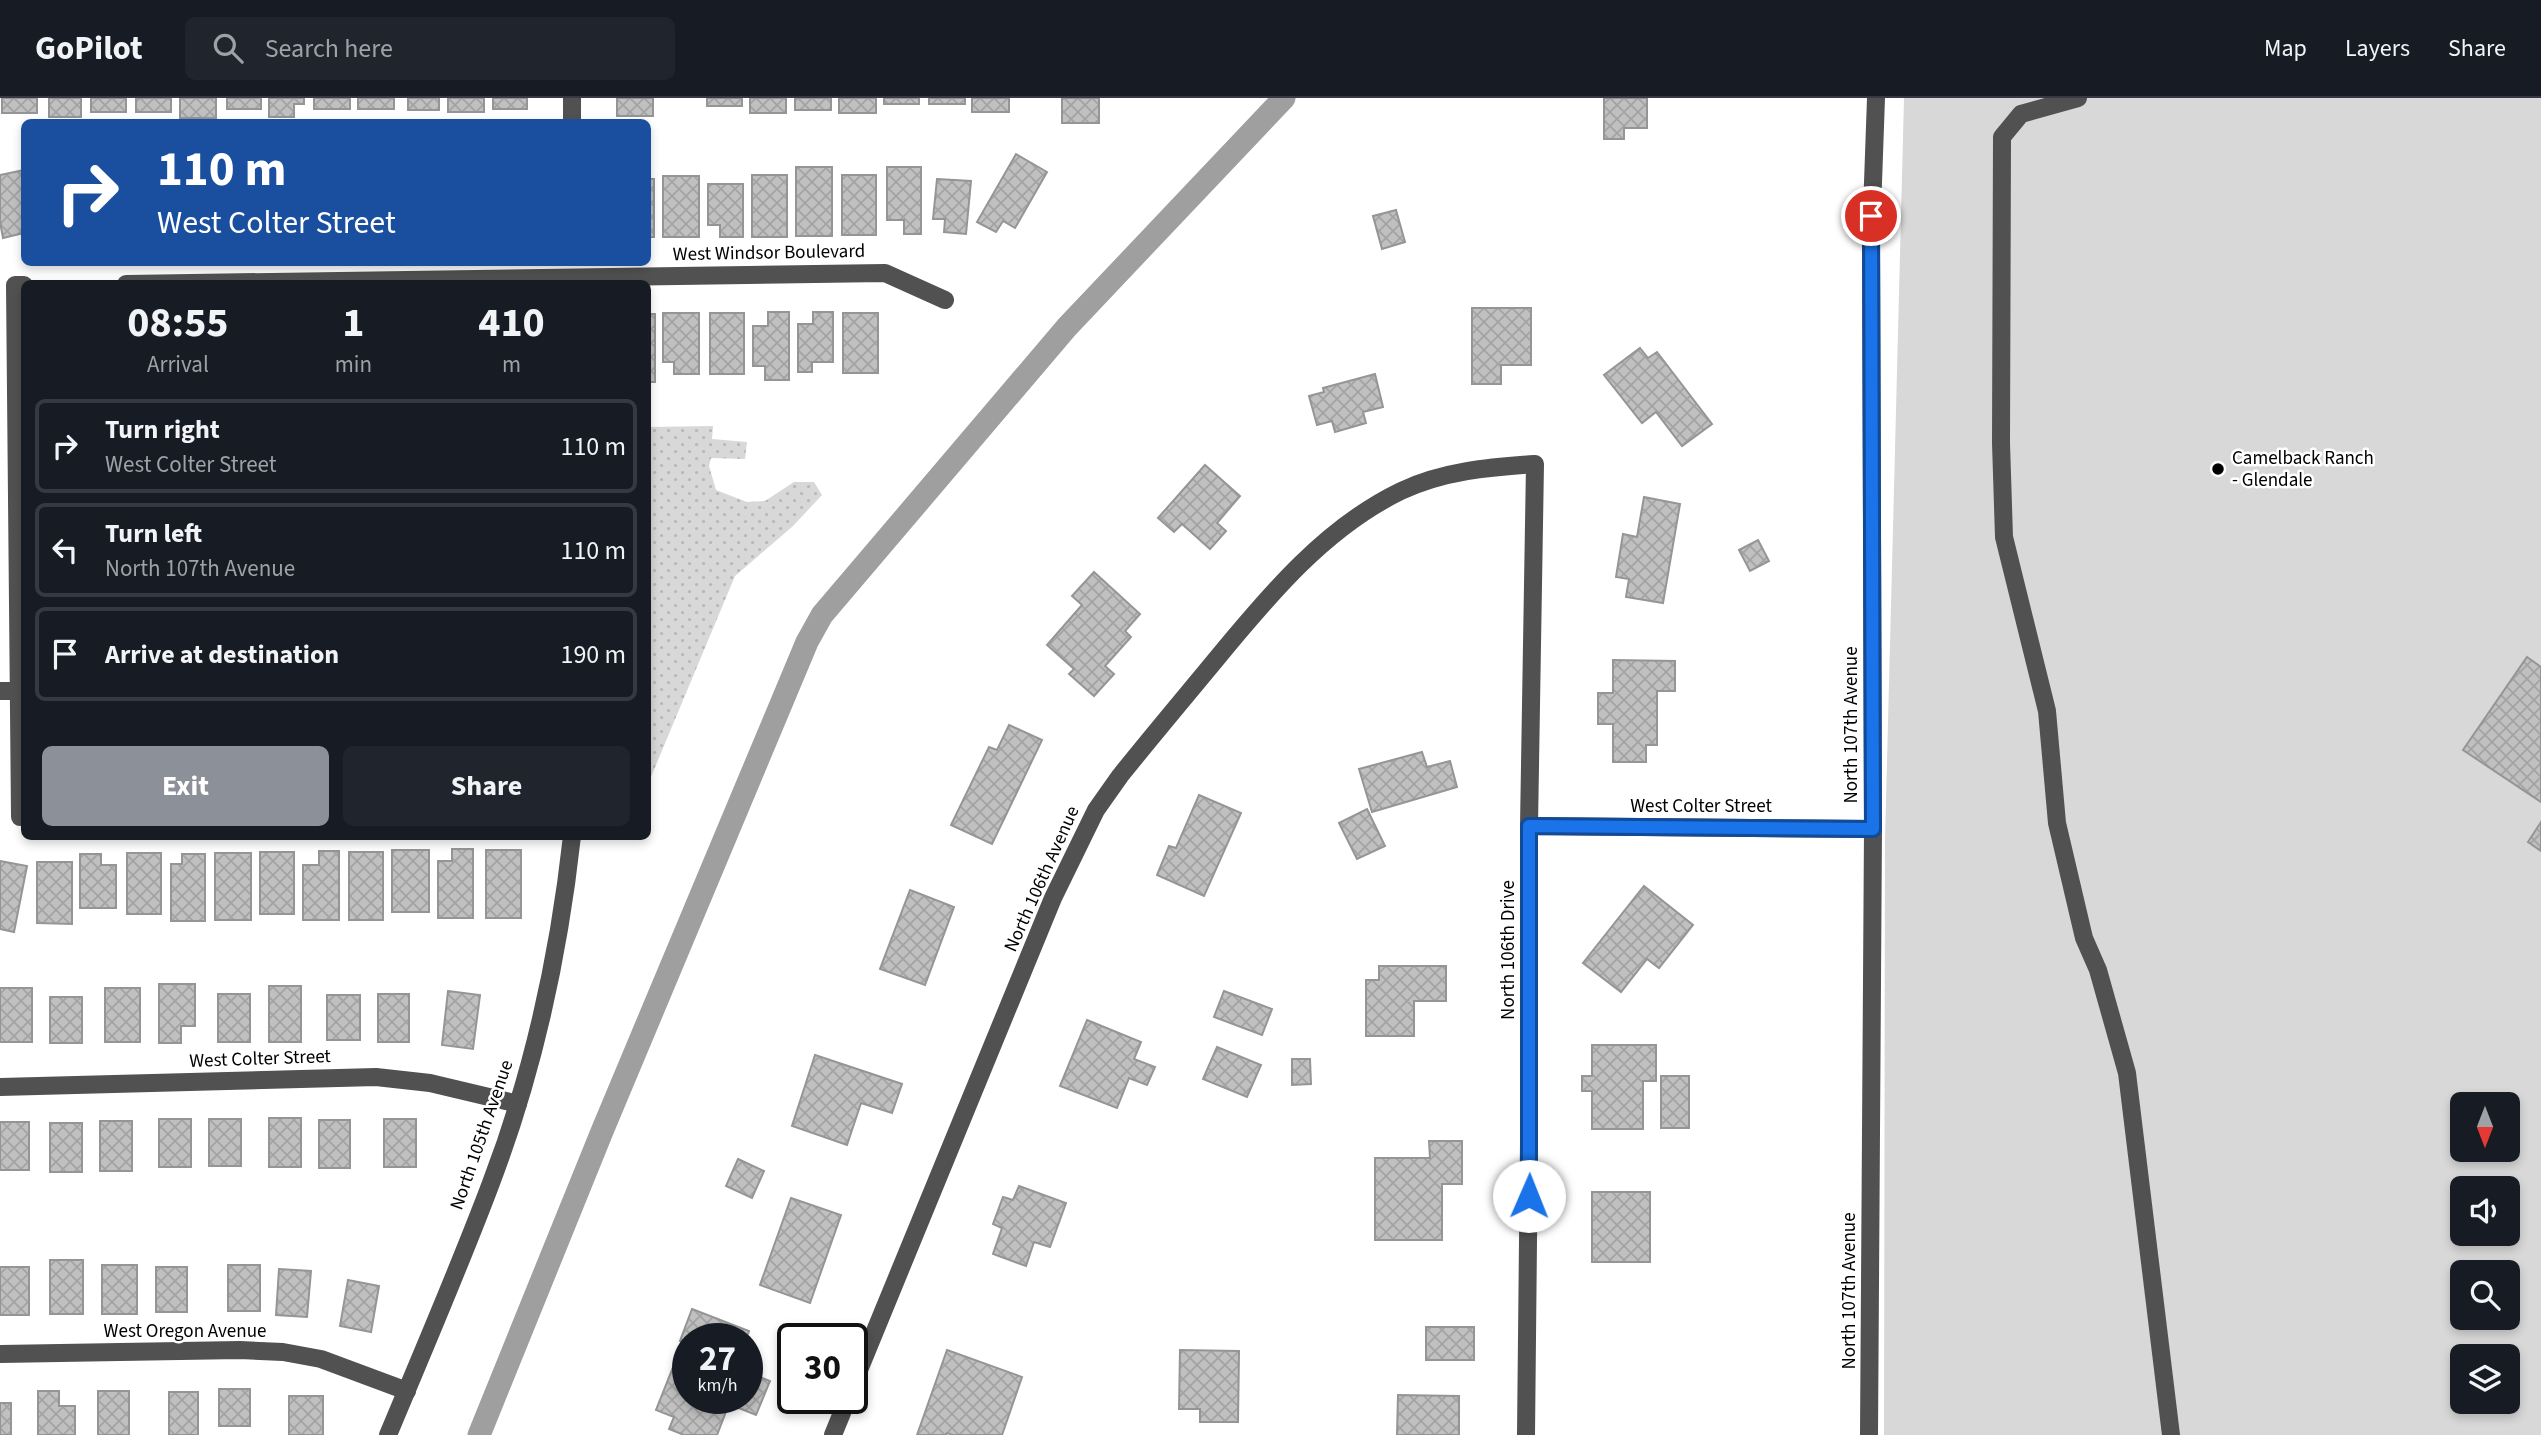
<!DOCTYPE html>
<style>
:root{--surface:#171b24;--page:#20242c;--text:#f1f3f6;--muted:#9ea1a6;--line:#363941;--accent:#8c9099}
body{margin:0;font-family:"Source Sans 3",sans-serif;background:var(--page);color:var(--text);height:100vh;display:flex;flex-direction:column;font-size:26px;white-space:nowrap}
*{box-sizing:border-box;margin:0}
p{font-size:23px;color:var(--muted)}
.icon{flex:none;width:38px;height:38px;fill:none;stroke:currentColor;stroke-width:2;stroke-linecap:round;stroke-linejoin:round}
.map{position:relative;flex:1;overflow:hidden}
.sheet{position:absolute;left:21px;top:182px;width:630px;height:560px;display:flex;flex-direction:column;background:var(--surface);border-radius:10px;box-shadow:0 4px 10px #0003}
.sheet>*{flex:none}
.banner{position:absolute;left:21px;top:21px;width:630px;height:147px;border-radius:10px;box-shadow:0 4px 10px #0003;background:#1a4fa0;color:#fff;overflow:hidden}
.needle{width:46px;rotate:180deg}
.fabs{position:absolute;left:2450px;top:994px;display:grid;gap:14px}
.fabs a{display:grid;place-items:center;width:70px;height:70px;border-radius:10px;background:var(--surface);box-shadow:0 4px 10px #0003;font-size:35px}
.speed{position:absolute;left:672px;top:1225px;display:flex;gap:14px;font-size:35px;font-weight:700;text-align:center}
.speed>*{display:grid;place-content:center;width:91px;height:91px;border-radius:50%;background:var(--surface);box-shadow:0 4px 10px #0003;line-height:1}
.speed small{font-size:18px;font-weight:400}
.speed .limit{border:4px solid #111;border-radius:10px;background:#fff;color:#111}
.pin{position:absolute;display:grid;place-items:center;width:60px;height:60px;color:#fff;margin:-30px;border:4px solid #fff;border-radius:50%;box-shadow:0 2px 7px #0007}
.me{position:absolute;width:77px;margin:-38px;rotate:1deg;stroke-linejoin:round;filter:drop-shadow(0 0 5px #0008)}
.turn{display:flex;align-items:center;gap:24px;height:147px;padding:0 21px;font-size:32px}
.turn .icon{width:91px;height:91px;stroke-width:2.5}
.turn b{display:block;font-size:49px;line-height:60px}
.eta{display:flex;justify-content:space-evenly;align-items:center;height:119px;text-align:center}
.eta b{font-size:42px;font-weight:700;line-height:49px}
.button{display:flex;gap:14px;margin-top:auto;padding:14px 21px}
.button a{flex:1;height:80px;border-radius:10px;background:var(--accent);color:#fff;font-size:28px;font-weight:700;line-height:80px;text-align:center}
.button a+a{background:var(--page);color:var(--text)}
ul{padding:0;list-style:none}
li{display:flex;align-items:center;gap:21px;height:94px;margin:0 14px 10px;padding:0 7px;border:4px solid var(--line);border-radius:10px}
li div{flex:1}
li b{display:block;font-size:26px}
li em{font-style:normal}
header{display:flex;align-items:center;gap:42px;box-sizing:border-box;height:98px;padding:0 35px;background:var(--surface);border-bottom:2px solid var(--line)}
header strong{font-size:33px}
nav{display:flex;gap:38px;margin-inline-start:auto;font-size:24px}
.search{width:490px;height:63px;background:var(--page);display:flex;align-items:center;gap:18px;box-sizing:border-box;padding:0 24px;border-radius:10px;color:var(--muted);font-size:26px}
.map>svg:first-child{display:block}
.grass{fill:url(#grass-dots)}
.green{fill:#d8d8d8;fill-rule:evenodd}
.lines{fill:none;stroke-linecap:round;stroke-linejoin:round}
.canal{stroke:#9f9f9f;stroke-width:23}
.building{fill:url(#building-cross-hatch);stroke:#959595;stroke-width:2}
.minor{stroke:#515151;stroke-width:18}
.route-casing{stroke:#114b97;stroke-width:18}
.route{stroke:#1a73e8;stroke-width:12}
.poi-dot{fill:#000;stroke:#fff;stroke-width:2.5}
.labels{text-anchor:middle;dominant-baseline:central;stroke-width:5;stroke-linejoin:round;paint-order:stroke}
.street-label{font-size:19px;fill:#000;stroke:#fff}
.poi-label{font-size:19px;fill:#000;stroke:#fff;text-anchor:start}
</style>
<header>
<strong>GoPilot</strong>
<div class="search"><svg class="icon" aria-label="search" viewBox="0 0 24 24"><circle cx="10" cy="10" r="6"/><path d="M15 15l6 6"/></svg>Search here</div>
<nav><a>Map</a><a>Layers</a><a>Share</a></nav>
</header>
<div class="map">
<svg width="2541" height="1337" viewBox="0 0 2541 1337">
<defs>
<pattern id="grass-dots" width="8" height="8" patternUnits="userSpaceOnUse" patternTransform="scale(1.75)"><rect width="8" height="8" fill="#d8d8d8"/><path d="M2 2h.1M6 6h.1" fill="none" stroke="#b8b8b8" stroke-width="1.8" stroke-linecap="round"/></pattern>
<pattern id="building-cross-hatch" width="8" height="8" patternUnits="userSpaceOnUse" patternTransform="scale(1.75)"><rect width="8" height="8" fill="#c0c0c0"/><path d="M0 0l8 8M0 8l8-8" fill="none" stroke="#a3a3a3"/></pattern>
</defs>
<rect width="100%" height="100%" fill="#fff"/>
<path class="grass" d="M713,328l-1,13 35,3 -2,17 -34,-1 -2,8 7,24 31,12 18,-1 29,-19h20l8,13 -29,31 -58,50 -87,208v-357z"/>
<path class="green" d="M1904,0h637v1337h-657l1,-595zM2462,1006h46v46h-46zM2462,1090h46v46h-46zM2462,1174h46v46h-46zM2462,1258h46v46h-46z"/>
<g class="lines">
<path class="canal" d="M479,1337l124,-306 204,-487 15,-27 245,-288 217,-229"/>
</g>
<g class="building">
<rect x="2" y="0" width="35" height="15"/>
<rect x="49" y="0" width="32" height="19"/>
<rect x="91" y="0" width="35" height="14"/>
<rect x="136" y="0" width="35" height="14"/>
<rect x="180" y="0" width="36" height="20"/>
<rect x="227" y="0" width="34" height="11"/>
<path d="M269,0h35v6h-10v13h-25z"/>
<rect x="314" y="0" width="36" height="11"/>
<rect x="358" y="0" width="36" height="11"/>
<rect x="408" y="0" width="31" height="12"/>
<rect x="448" y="0" width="36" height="14"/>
<rect x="493" y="0" width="34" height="11"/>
<rect x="617" y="0" width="36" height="18"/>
<rect x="707" y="0" width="35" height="8"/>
<rect x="750" y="0" width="36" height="15"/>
<rect x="795" y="0" width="36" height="12"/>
<rect x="839" y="0" width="37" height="15"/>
<rect x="884" y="0" width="35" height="6"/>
<rect x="929" y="0" width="36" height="6"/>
<rect x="972" y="0" width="37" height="14"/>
<rect x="1062" y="0" width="37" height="25"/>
<path d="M1604,0h43v30h-23v11h-20z"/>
<path d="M1016,56l31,18 -32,56 -12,-7 -7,11 -19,-10z"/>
<rect x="796" y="69" width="36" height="69"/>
<path d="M887,69h34v67h-17v-14h-17z"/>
<path d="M24,72v63l-21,5 -3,-16v-47z"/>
<rect x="752" y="77" width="35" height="62"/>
<rect x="842" y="77" width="34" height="60"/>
<rect x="663" y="78" width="36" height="61"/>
<rect x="648" y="81" width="6" height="58"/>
<path d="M937,81l34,2 -5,53 -22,-2 1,-13h-12z"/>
<path d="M708,86h35v53h-23v-12h-12z"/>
<path d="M1396,112l9,32 -23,7 -9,-33z"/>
<path d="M1472,210h59v57h-30v19h-29z"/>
<path d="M768,214h21v68h-24v-14h-12v-40h15z"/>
<path d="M813,214h20v50h-21v10h-14v-48h15z"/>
<path d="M663,215h36v61h-25v-12h-11z"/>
<rect x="710" y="215" width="34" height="61"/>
<rect x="843" y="215" width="35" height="60"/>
<rect x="648" y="216" width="7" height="68"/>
<path d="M1640,250l8,10 9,-6 55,72 -30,22 -26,-34 -14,11 -38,-48z"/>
<path d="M1375,276l8,33 -20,5 3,11 -31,9 -3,-11 -15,4 -8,-29 15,-4 -1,-4z"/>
<path d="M1205,367l35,31 -23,27 9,8 -16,18 -28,-25 -8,8 -16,-14z"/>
<path d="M1644,399l36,7 -17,99 -37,-6 3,-18 -13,-2 7,-43 14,3z"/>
<path d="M1758,442l11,21 -19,10 -11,-21z"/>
<path d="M1094,474l46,42 -15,17 6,6 -26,29 9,8 -20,22 -25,-22 5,-5 -27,-24 35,-40 -10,-9z"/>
<path d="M2527,559l14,10v135l-78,-52z"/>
<path d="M1613,562l62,1v30h-18v54h-11v17h-33v-38h-15v-31h15z"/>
<path d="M1009,627l33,15 -50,104 -41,-19 38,-78 8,3z"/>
<path d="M1422,654l5,15 23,-6 7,26 -85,25 -13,-43z"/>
<path d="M1199,697l42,18 -37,83 -47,-21 12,-29 7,2z"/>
<path d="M1367,711l18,37 -28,13 -18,-36z"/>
<path d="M2541,724v29l-13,-9z"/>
<path d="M452,751h21v69h-35v-57h14z"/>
<rect x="392" y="752" width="37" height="62"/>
<rect x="486" y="752" width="35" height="68"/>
<path d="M319,753h20v69h-36v-55h16z"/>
<rect x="260" y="754" width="34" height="62"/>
<rect x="349" y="754" width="34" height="68"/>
<rect x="127" y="755" width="34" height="61"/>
<rect x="215" y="755" width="36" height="67"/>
<path d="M80,756h21v11h15v43h-36z"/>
<path d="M182,756h23v67h-34v-57h11z"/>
<path d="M0,763l27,5 -13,66 -14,-3z"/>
<path d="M37,764h35v62l-35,-1z"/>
<path d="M1644,788l49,39 -34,43 -12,-9 -26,33 -38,-29z"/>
<path d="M910,792l44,17 -29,78 -45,-16z"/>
<path d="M1379,868h67v35h-32v35h-48v-56h13z"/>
<path d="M159,886h36v42h-14v17h-22z"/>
<rect x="269" y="888" width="32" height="56"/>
<rect x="0" y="890" width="32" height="54"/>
<rect x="105" y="890" width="35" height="54"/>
<path d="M448,893l32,4 -7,54 -31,-4z"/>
<path d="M1224,893l48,18 -10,26 -48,-18z"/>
<rect x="218" y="896" width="32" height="48"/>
<rect x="378" y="896" width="31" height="48"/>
<rect x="327" y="897" width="33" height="45"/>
<rect x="50" y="899" width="32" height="46"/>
<path d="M1087,922l54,22 -7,17 21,8 -8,18 -18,-7 -12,30 -57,-22z"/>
<path d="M1592,947h64v36h-13v48h-51v-38h-10v-15h10z"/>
<path d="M1217,949l44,18 -14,32 -44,-18z"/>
<path d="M815,957l87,29 -10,29 -31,-10 -14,42 -55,-19z"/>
<path d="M1292,961h18l1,25 -19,1z"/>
<rect x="1661" y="978" width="28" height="52"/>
<rect x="269" y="1020" width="32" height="49"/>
<rect x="159" y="1021" width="32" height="48"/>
<rect x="209" y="1021" width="32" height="47"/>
<rect x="384" y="1021" width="32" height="48"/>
<rect x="319" y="1022" width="31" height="48"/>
<rect x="100" y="1023" width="32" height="50"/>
<rect x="0" y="1024" width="29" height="48"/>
<rect x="50" y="1025" width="32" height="49"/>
<path d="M1429,1043h33v43h-20v56h-67v-82h55z"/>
<path d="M738,1061l26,12 -12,27 -26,-12z"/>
<path d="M1019,1088l47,17 -16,44 -16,-5 -8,24 -33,-12 9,-26 -9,-4 10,-27 10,3z"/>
<rect x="1592" y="1094" width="58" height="70"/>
<path d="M791,1100l50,17 -31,88 -50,-18z"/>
<rect x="50" y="1162" width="33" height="54"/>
<rect x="102" y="1167" width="35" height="49"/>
<rect x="228" y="1167" width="32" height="46"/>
<rect x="0" y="1169" width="29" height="48"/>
<rect x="156" y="1169" width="31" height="45"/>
<path d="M279,1171l32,2 -4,46 -31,-2z"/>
<path d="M348,1182l31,6 -8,46 -31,-6z"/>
<path d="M692,1211l57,22 -3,8h-58v59h59v-26l23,9 -14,34 -27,-11 -12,31h-33l-15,-6 5,-12 -18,-7 27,-68 -3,-1z"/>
<rect x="1426" y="1229" width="48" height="33"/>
<path d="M947,1252l75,27 -20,58h-49l-6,-2 -1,2h-29z"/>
<path d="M1180,1252l59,1 -1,71h-38v-13h-21z"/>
<rect x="219" y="1291" width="31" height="37"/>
<path d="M38,1293h21v15h16v29h-37z"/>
<rect x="98" y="1293" width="31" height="44"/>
<rect x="169" y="1294" width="29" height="43"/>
<path d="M1398,1297l61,1v39h-62z"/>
<rect x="289" y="1298" width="34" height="39"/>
<rect x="0" y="1305" width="11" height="32"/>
</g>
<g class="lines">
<g class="minor">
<path d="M572,0v24"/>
<path d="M2078,0l-57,16 -19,23 -1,306 3,94 43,174 10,112 27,115 14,32 29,103 44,362"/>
<path d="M126,186l759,-11 60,27"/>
<path d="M24,187h-9l5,532h4"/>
<path d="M0,593h18"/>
<path d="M1529,728l344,3"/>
<path d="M0,989l376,-10 54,6 88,21"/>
<path d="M0,1256l240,-4 43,2 38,7 86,32"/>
<path d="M852,1289l201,-489 43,-88 24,-34c32,-40 65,-79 98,-119 52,-63 108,-130 183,-166 42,-20 89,-24 134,-27l-6,362v317l-3,292"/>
<path d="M388,1337c35,-84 71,-167 103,-252 42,-110 68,-229 81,-347"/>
<path d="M833,1337l15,-37"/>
<path d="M1869,1337l4,-606 -2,-590 5,-141"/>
</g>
</g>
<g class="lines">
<g class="route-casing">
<path id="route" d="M1529,1098v-370l344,3 -2,-613"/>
</g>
<use href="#route" class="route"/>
</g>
<circle class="poi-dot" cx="2218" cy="371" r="7"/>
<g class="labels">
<g class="street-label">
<text transform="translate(769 155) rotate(-1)">West Windsor Boulevard</text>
<text transform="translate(1851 627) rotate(-90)">North 107th Avenue</text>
<text x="1701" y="708">West Colter Street</text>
<text transform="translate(1042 781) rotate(-66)">North 106th Avenue</text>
<text transform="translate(1508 852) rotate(-90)">North 106th Drive</text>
<text transform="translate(260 961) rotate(-2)">West Colter Street</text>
<text transform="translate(482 1037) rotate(-71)">North 105th Avenue</text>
<text transform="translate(1849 1193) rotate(-90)">North 107th Avenue</text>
<text x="185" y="1233">West Oregon Avenue</text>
</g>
<g class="poi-label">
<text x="2232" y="360">Camelback Ranch<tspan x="2232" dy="22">- Glendale</tspan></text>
</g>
</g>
</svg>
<div class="fabs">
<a><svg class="needle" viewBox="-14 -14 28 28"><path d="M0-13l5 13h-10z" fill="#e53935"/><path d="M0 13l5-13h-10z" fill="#9ea1a6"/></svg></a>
<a><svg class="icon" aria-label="sound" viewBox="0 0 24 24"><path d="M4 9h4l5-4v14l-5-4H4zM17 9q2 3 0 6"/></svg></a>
<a><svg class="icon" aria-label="search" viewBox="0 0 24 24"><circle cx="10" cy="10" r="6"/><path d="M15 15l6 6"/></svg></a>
<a><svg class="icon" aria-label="layers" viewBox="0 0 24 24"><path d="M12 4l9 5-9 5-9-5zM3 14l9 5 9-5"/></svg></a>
</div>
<div class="speed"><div>27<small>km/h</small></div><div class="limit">30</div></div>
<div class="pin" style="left:1871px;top:118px;background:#d93025"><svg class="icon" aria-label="arrive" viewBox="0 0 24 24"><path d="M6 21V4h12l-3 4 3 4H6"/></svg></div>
<svg class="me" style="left:1529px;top:1098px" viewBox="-20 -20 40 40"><circle r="19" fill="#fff"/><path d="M0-13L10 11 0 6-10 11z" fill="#1a73e8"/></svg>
<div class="banner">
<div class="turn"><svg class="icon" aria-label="right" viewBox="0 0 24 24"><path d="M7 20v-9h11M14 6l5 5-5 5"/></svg><div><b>110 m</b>West Colter Street</div></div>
</div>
<section class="sheet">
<div class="eta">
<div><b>08:55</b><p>Arrival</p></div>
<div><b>1</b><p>min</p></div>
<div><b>410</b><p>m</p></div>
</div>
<ul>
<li><svg class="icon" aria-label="right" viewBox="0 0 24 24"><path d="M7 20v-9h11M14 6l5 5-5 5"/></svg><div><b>Turn right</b><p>West Colter Street</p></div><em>110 m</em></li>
<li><svg class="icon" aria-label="left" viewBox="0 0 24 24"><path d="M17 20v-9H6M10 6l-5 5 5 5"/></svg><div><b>Turn left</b><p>North 107th Avenue</p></div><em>110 m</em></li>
<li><svg class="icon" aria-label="arrive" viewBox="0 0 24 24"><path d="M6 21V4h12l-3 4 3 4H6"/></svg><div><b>Arrive at destination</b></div><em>190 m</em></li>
</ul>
<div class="button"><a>Exit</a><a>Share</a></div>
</section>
</div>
